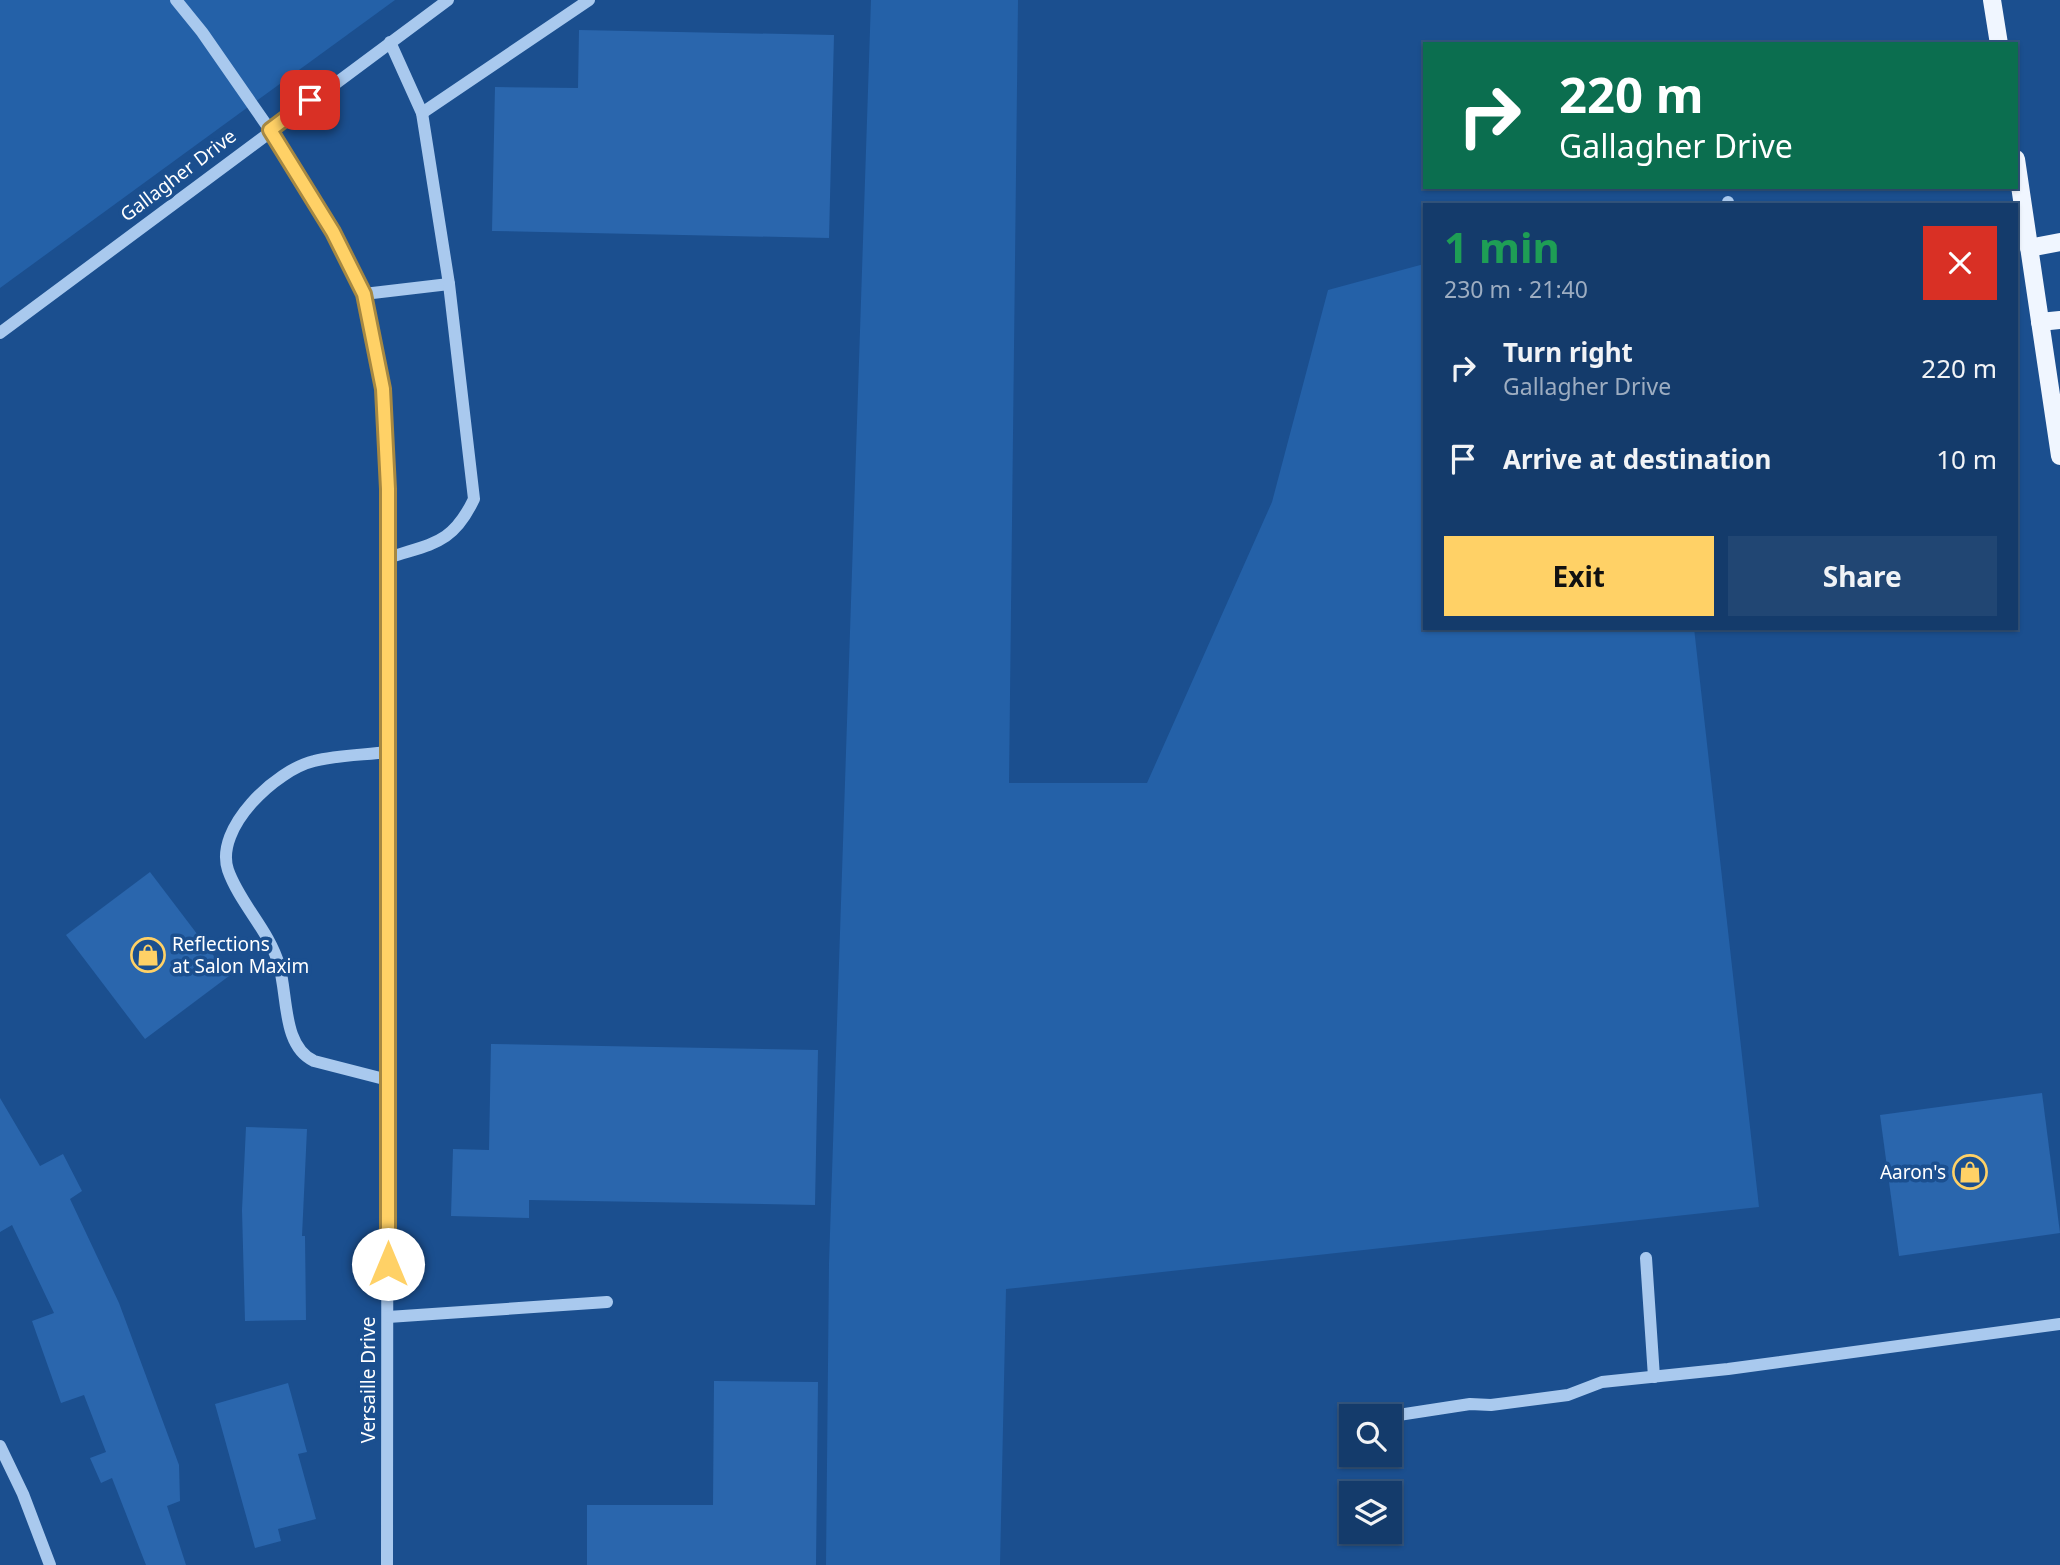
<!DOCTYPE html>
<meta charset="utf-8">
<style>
:root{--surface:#143b6b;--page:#214673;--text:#f1f3f6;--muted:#9dadc1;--line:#33557e;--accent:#ffd166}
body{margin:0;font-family:"Noto Sans",sans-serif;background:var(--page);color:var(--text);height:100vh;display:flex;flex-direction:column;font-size:26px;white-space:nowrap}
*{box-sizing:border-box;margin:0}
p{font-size:23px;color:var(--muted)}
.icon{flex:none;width:38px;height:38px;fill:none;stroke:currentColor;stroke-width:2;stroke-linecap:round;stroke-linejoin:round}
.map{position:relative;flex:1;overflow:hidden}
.sheet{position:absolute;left:1423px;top:203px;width:595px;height:427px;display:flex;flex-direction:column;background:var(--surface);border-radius:0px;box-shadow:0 2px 5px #0004,0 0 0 2px var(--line)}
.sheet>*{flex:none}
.top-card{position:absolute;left:1423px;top:42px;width:595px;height:147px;border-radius:0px;box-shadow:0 2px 5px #0004,0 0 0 2px var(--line);background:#0b6e4f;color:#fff;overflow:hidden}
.buttons{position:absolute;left:1339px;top:1404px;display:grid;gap:14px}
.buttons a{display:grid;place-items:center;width:63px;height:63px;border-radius:0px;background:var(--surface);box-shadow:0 2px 5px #0004,0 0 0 2px var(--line);font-size:35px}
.pin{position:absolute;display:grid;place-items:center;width:60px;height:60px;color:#fff;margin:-30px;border-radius:14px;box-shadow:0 4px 10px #0006}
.me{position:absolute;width:77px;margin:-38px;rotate:0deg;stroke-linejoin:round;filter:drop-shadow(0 0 5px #0008)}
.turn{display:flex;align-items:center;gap:24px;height:147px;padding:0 21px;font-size:32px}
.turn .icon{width:91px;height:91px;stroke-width:2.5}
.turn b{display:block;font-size:49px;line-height:60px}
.round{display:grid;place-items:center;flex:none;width:74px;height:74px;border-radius:0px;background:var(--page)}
.head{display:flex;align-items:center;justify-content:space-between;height:119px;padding:0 21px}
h1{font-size:42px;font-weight:700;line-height:52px;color:#1e9e55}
.button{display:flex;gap:14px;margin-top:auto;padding:14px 21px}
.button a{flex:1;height:80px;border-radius:0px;background:var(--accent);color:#111;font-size:28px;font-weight:700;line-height:80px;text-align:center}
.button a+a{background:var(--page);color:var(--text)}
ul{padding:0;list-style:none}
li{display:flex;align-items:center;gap:21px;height:91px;padding:0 21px}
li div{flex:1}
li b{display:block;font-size:26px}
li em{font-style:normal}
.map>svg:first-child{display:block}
.green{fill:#2461a8}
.building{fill:#2a66ad}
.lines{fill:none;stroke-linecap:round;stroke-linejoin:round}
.minor{stroke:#a9c9ee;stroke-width:12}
.major{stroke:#f0f6ff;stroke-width:18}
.route-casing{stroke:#a68842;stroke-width:18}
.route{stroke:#ffd166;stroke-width:12}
.labels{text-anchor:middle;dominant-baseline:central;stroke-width:7;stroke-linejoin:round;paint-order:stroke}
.street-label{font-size:19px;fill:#fff;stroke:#1b4f8f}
.poi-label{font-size:19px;fill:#fff;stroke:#1b4f8f;text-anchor:start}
</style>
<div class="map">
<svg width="2060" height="1565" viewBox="0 0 2060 1565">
<rect width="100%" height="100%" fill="#1b4f8f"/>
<g class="green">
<path d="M0,0h395l-395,288z"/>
<path d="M871,0h147l-9,783h138l125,-281 56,-212 96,-26v364h270l65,579 -753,82 -6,276h-174l3,-301z"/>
</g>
<g class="building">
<path d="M579,30l255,5 -5,203 -337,-7 3,-144 83,1z"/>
<path d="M150,872l79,104 -84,63 -79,-104z"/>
<path d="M491,1044l327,6 -3,155 -286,-5v18l-78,-2 2,-67 36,1z"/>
<path d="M2042,1093l18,140 -161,23 -19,-141z"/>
<path d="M0,1098l40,68 23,-12 19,37 -12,8 49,104 60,162 1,36 -13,5 19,59h-40l-34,-87 -11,5 -11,-25 16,-6 -22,-57 -23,8 -29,-82 22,-8 -42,-88 -12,7z"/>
<path d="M246,1127l61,2 -5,107h3l1,84 -61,1 -3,-111z"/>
<path d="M714,1381l104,1 -2,183h-229v-60h126z"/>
<path d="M288,1383l19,69 -9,2 18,65 -38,10 3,12 -26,7 -40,-144z"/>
</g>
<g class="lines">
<g class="minor">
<path d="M176,0l26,32 68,98 63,102 31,62 19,95 5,100 -1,1076"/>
<path d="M422,113l167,-113"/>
<path d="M1728,202v3"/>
<path d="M364,294l85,-10"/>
<path d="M0,333l448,-333"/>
<path d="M388,558c44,-15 64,-13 86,-59l-25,-215 -27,-171 -32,-71"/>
<path d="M388,1080l-74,-19c-32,-15 -26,-65 -35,-96 -10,-35 -39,-61 -51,-95 -14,-42 48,-100 86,-109 23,-6 50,-6 74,-9"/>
<path d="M1646,1258l8,119"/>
<path d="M388,1317l219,-15"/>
<path d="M1392,1416l78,-12 21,1 77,-10 34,-13 126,-13 332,-45"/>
<path d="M0,1446l23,48 27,71"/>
</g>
<g class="major">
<path d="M1992,0l7,44"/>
<path d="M2016,159l44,297"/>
<path d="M2029,248l31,-6"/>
<path d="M2040,322l20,-2"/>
</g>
</g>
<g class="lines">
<g class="route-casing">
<path id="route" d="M310,100l-40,30 63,102 31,62 19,95 5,100v775"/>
</g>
<use href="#route" class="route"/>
</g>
<defs>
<g id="shop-ring" transform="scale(1.75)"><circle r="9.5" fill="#1b4f8f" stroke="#ffd166" stroke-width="1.5"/><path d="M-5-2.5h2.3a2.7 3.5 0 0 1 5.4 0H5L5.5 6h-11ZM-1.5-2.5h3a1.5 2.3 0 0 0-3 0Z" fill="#ffd166"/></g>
</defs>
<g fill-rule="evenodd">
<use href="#shop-ring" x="148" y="955"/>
<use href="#shop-ring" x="1970" y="1172"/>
</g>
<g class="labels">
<g class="street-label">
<text transform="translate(178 175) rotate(-37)">Gallagher Drive</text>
<text transform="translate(368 1380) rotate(-90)">Versaille Drive</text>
</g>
<g class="poi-label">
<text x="172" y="944">Reflections<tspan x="172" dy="22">at Salon Maxim</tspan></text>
<text x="1946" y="1172" text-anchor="end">Aaron's</text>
</g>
</g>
</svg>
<div class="buttons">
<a><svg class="icon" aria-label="search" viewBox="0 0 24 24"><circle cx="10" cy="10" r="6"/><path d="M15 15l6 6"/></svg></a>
<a><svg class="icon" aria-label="layers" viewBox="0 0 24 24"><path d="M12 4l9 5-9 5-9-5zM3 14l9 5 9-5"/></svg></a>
</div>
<div class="pin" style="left:310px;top:100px;background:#d93025"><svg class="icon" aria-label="arrive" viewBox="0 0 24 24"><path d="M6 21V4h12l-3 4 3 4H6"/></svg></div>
<svg class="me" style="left:388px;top:1264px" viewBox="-20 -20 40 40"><circle r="19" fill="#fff"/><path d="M0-13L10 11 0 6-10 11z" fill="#ffd166"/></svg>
<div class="top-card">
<div class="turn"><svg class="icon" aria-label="right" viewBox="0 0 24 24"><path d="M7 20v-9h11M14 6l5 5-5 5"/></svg><div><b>220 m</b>Gallagher Drive</div></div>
</div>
<section class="sheet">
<div class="head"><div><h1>1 min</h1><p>230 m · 21:40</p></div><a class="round" style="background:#d93025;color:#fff"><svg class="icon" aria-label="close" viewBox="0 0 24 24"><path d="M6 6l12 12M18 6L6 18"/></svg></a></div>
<ul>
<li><svg class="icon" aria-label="right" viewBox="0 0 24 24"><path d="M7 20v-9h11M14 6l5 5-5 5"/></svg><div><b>Turn right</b><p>Gallagher Drive</p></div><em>220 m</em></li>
<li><svg class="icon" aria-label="arrive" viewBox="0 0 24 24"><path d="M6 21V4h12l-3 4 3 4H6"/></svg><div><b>Arrive at destination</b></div><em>10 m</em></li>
</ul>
<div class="button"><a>Exit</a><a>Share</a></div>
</section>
</div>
